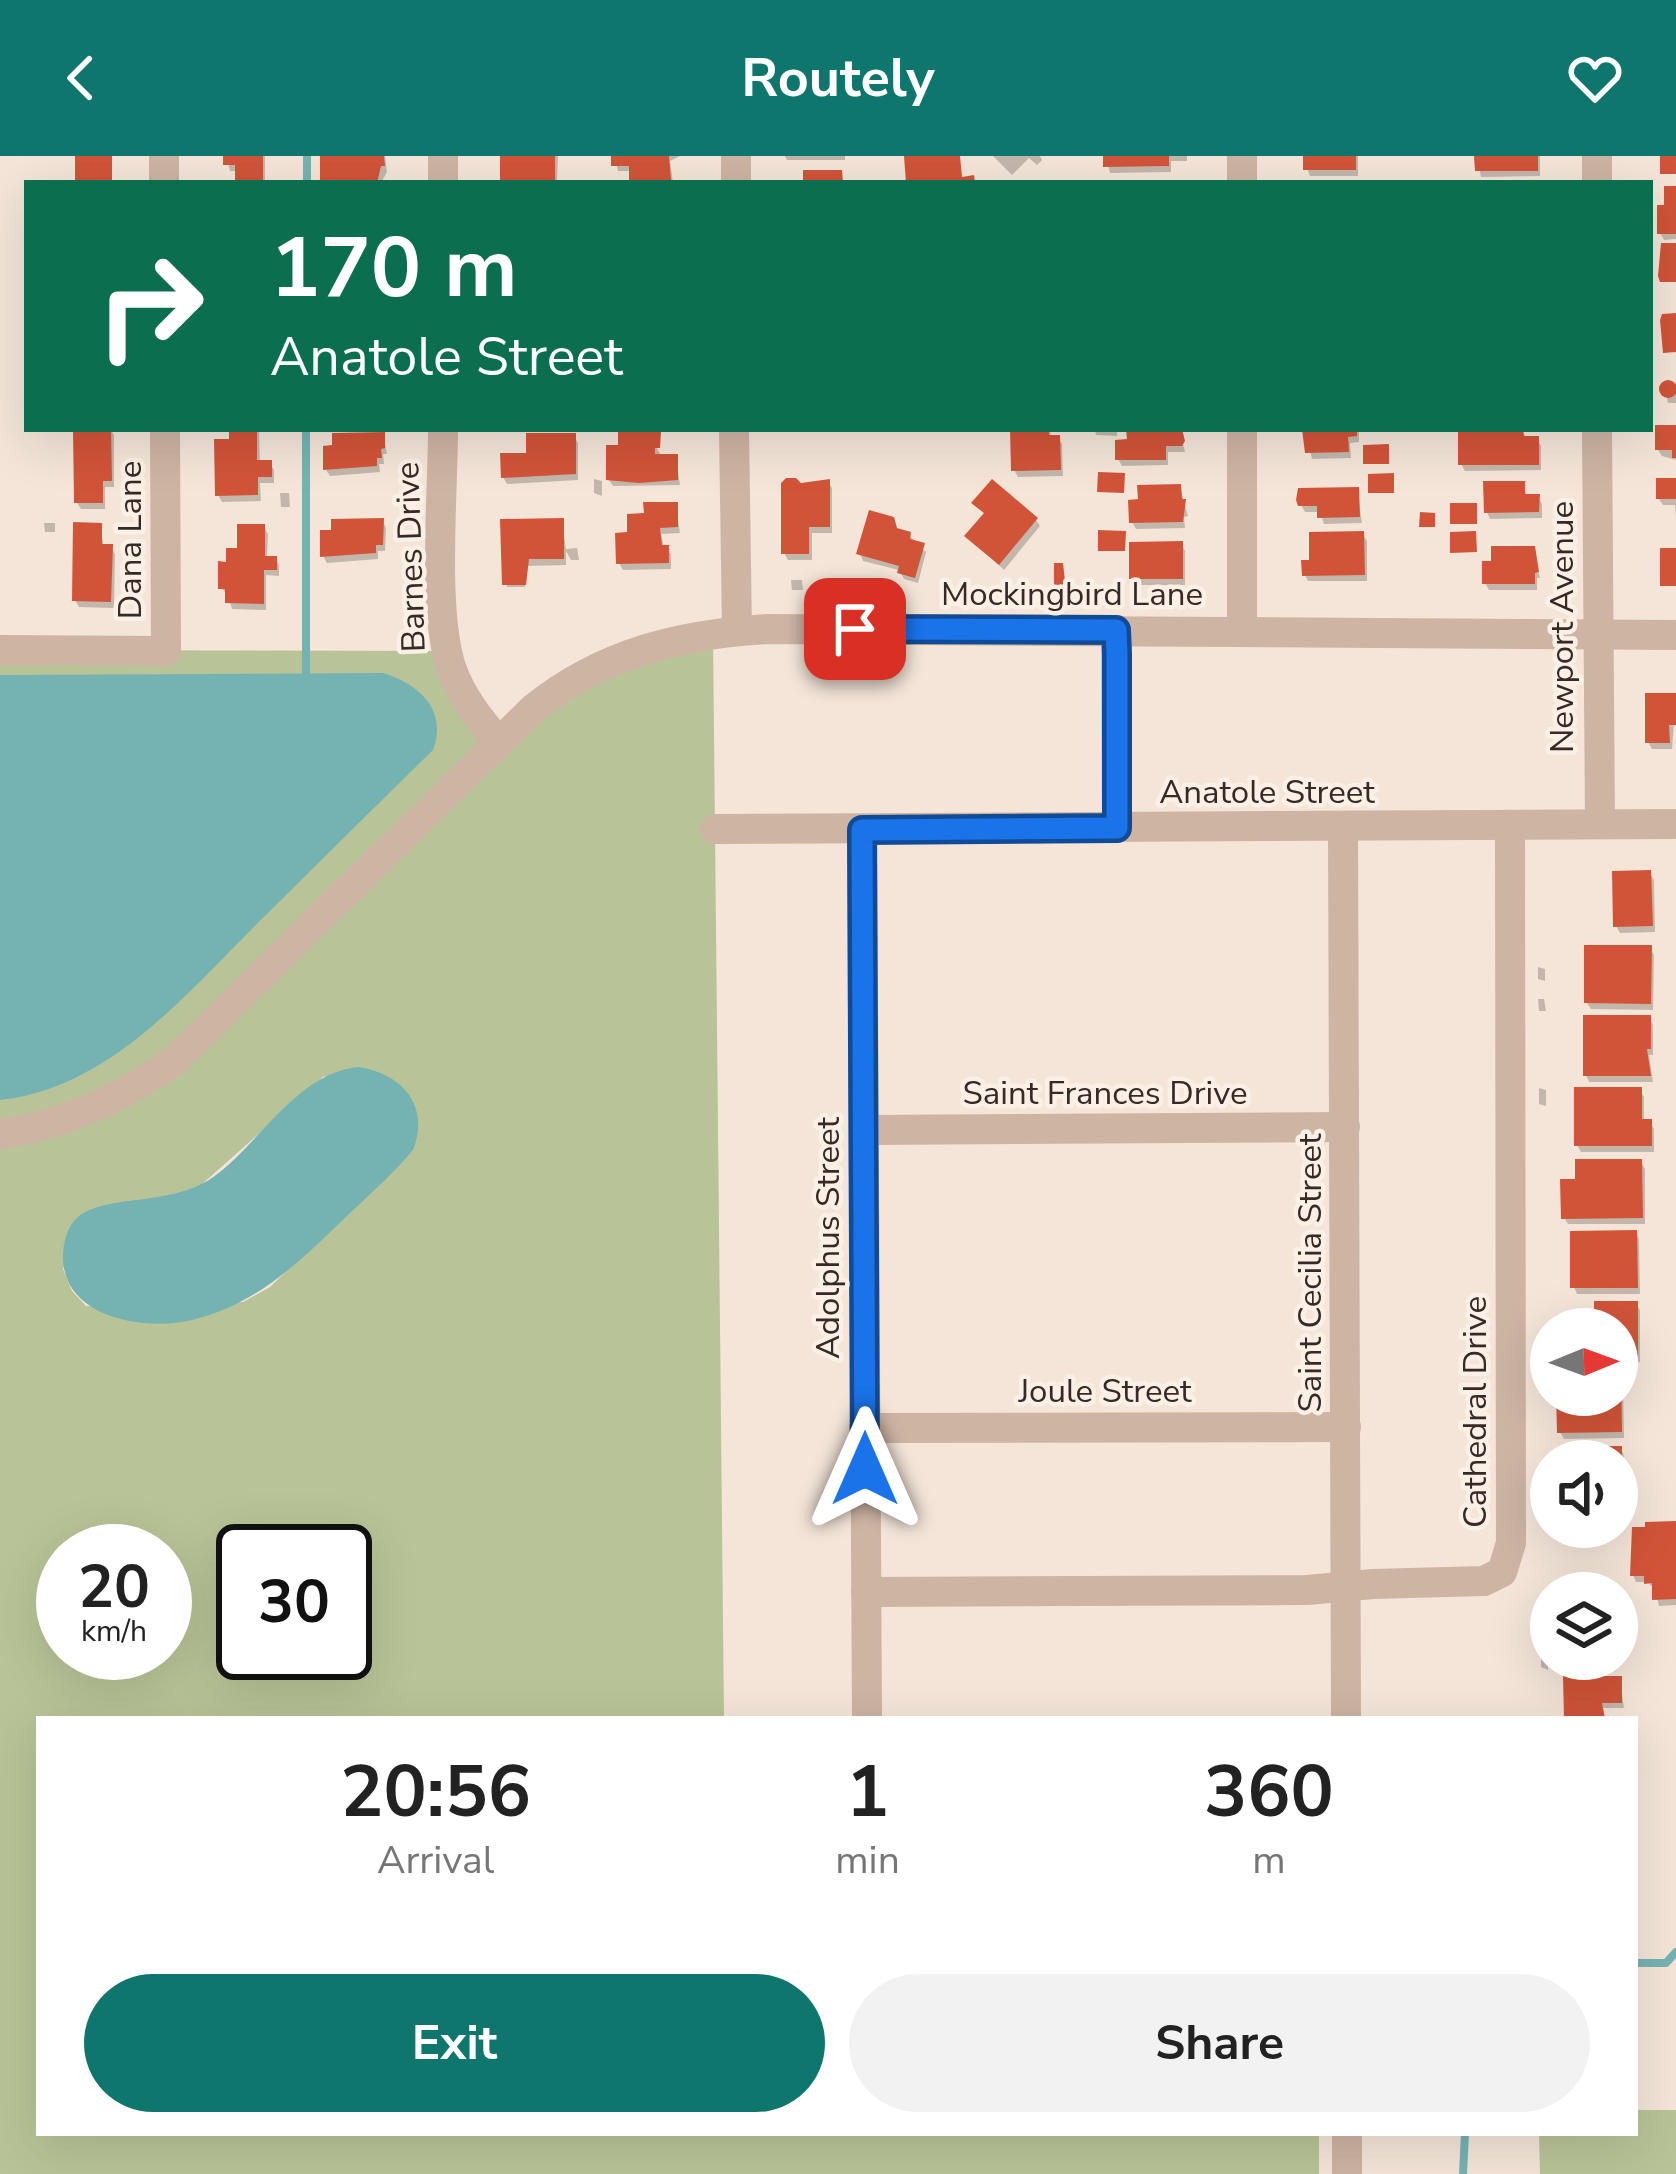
<!DOCTYPE html>
<style>
:root{--surface:#fff;--page:#f2f2f2;--text:#222;--muted:#767676;--accent:#0f766e}
body{margin:0;font-family:"Nunito Sans",sans-serif;background:var(--page);color:var(--text);height:100vh;display:flex;flex-direction:column;font-size:45px;white-space:nowrap}
*{box-sizing:border-box;margin:0}
p{font-size:39px;color:var(--muted)}
.icon{flex:none;width:66px;height:66px;fill:none;stroke:currentColor;stroke-width:2;stroke-linecap:round;stroke-linejoin:round}
.map{position:relative;flex:1;overflow:hidden}
.side{position:absolute;left:36px;top:1560px;width:1602px;height:420px;display:flex;flex-direction:column;background:var(--surface);border-radius:0px;box-shadow:0 12px 48px #0002}
.side>*{flex:none}
.banner{position:absolute;left:24px;top:24px;width:1629px;height:252px;border-radius:0px;box-shadow:0 12px 48px #0002;background:#0b6e4f;color:#fff;overflow:hidden}
.needle{width:78px;rotate:89deg}
.controls{position:absolute;left:1530px;top:1152px;display:grid;gap:24px}
.controls a{display:grid;place-items:center;width:108px;height:108px;border-radius:50%;background:var(--surface);box-shadow:0 12px 48px #0002;font-size:60px}
.speed{position:absolute;left:36px;top:1368px;display:flex;gap:24px;font-size:60px;font-weight:700;text-align:center}
.speed>*{display:grid;place-content:center;width:156px;height:156px;border-radius:50%;background:var(--surface);box-shadow:0 12px 48px #0002;line-height:1}
.speed small{font-size:30px;font-weight:400}
.speed .limit{border:6px solid #111;border-radius:18px;background:#fff;color:#111}
.pin{position:absolute;display:grid;place-items:center;width:102px;height:102px;color:#fff;margin:-51px;border-radius:24px;box-shadow:0 6px 18px #0006}
.me{position:absolute;width:132px;margin:-66px;rotate:0deg;stroke-linejoin:round;filter:drop-shadow(0 0 9px #0008)}
.turn{display:flex;align-items:center;gap:42px;height:252px;padding:0 48px;font-size:54px}
.turn .icon{width:156px;height:156px;stroke-width:2.5}
.turn b{display:block;font-size:84px;line-height:102px}
.eta{display:flex;justify-content:space-evenly;align-items:center;height:204px;text-align:center}
.eta b{font-size:72px;font-weight:700;line-height:84px}
.action{display:flex;gap:24px;margin-top:auto;padding:24px 48px}
.action a{flex:1;height:138px;border-radius:72px;background:var(--accent);color:#fff;font-size:48px;font-weight:700;line-height:138px;text-align:center}
.action a+a{background:var(--page);color:var(--text)}
header{display:flex;justify-content:space-between;align-items:center;height:156px;padding:0 48px;background:var(--accent);color:#fff;font-size:54px;font-weight:700}
.map>svg:first-child{display:block}
.green{fill:#b8c497;fill-rule:evenodd}
.water{fill:#75b3b2}
.shadow{fill:#0003}
.lines{fill:none;stroke-linecap:round;stroke-linejoin:round}
.stream{stroke:#75b3b2;stroke-width:8}
.building{fill:#d15439}
.minor{stroke:#cdb4a3;stroke-width:30}
.route-casing{stroke:#114b97;stroke-width:30}
.route{stroke:#1a73e8;stroke-width:21}
.labels{text-anchor:middle;dominant-baseline:central;stroke-width:9;stroke-linejoin:round;paint-order:stroke}
.street-label{font-size:33px;fill:#372a26;stroke:#fbf0e5}
</style>
<header><svg class="icon" aria-label="back" viewBox="0 0 24 24"><path d="M15 5l-7 7 7 7"/></svg>Routely<svg class="icon" aria-label="heart" viewBox="0 0 24 24"><path d="M12 20l-8-8c-3-5 5-10 8-4 3-6 11-1 8 4z"/></svg></header>
<div class="map">
<svg width="1676" height="2018" viewBox="0 0 1676 2018">
<rect width="100%" height="100%" fill="#f4e5d8"/>
<g class="green">
<path d="M713,477l11,1086h-685v414h1280v41h-1319v-1524l447,1 51,89 35,-31zM324,920l89,74 -143,137 -27,15 -157,4 -14,-15 -9,-22 30,-61 79,-11 28,-11zM63,1395h102v102h-102zM243,1395h102v102h-102z"/>
<path d="M1635,1954h41v64h-136l-1,-41h96z"/>
</g>
<g class="water">
<path d="M383,517c36,11 65,37 50,77 -55,54 -110,108 -165,163 -76,74 -155,175 -268,187v-425z"/>
<path d="M358,911c43,6 73,38 55,83 -19,23 -42,43 -64,64 -48,46 -90,90 -157,106 -46,11 -128,-1 -129,-62 0,-15 4,-32 15,-41 28,-24 95,-9 138,-42 45,-34 82,-102 142,-108z"/>
</g>
<g class="shadow">
<path d="M226,0h39v27h-27v-12h-8z"/>
<path d="M321,0h64l2,16 -6,11h-58z"/>
<path d="M527,0h31l-1,27h-52z"/>
<path d="M614,0h66l-10,5 3,22h-39l-2,-12h-14z"/>
<path d="M785,0h60v4h-58z"/>
<path d="M993,0h47l2,4 -5,5 -8,-7 -17,17z"/>
<path d="M1106,0h81v5h-16v11l-61,1z"/>
<path d="M1303,0h55v20h-48z"/>
<path d="M1477,0h63v20l-59,1z"/>
<path d="M1676,33v50l-12,1 -4,-7z"/>
<path d="M1664,228h12v19h-8z"/>
<path d="M1676,272v32l-14,-4 -4,-6z"/>
<path d="M76,273h34l4,6v52h-9v22h-24l-4,-6z"/>
<path d="M232,273h27l1,34h10l4,7v13h-14l1,18 -39,1 -4,-7 14,-53z"/>
<path d="M1013,273h37l1,9h7l4,6 1,32 -45,1 -4,-7z"/>
<path d="M1095,273h22v7l-21,-1z"/>
<path d="M1305,273h54v13l-9,1 1,15 -39,1z"/>
<path d="M1180,275l5,21h-17v13l-46,1 -4,-7z"/>
<path d="M1522,275l5,8h10l4,7v24l-76,1 -4,-7z"/>
<path d="M383,279l4,19h-4l1,10h-5l1,8 -50,4 -4,-6z"/>
<path d="M574,280l4,7v37l-71,4 -4,-7 26,-21z"/>
<path d="M650,280l12,21h14l4,28 -67,1 -4,-6z"/>
<path d="M594,323l8,2v15l-8,-3z"/>
<path d="M1676,325v36l-1,-12h-12l-4,-6z"/>
<path d="M828,326l4,6v45h-20v27h-24l-4,-7 16,-66z"/>
<path d="M1523,328l4,13h11l4,7v14l-52,1 -3,-7z"/>
<path d="M1180,331l8,29 -4,1 1,11 -49,1 -4,-7z"/>
<path d="M1357,334l5,33 -38,1 -4,-12h-15l-4,-7z"/>
<path d="M280,337h9l1,14h-9z"/>
<path d="M975,347l61,17 4,6 -36,44 -36,-34 18,-21z"/>
<path d="M676,349l4,28 -19,1 3,14 7,6v15l-48,1 -4,-7 11,-28z"/>
<path d="M383,365l3,7 -1,23h-7v8l-51,4 -4,-7z"/>
<path d="M562,365l4,28 11,-1 2,12h-8l-5,-9v14l-41,1v21h-19z"/>
<path d="M44,367h11v9h-10z"/>
<path d="M100,370l4,21h7l4,7 -1,54 -35,-1 -4,-7z"/>
<path d="M264,371l4,7 -1,25h8l4,6v11l-13,-1v35l-34,-1 -4,-14 -7,-7 7,-23z"/>
<path d="M898,376l11,3 17,17 -8,31 -14,-4 -5,-9 -36,-9 -3,-7z"/>
<path d="M1363,378l4,7v40h-59l-3,-6z"/>
<path d="M1181,388l4,7v34h-49l-4,-7z"/>
<path d="M1533,393l7,29h-3v12h-48l-4,-7z"/>
<path d="M791,424h11l1,10h-11z"/>
<path d="M1676,540l-4,53h-20l-4,-7z"/>
<path d="M1650,717l4,7 1,52 -35,1 -4,-7z"/>
<path d="M1650,792l4,7 -1,55 -62,-1 -4,-6z"/>
<path d="M1538,811l7,2v12l-7,-2z"/>
<path d="M1538,843h6l2,12h-7z"/>
<path d="M1649,862l4,7v30h-4l4,27h-64l-3,-7z"/>
<path d="M1539,932l7,2v16l-7,-2z"/>
<path d="M1640,934l4,7v25h6l4,7v23h-73l-4,-7z"/>
<path d="M1641,1006l4,7v55h-77l-4,-6z"/>
<path d="M1636,1077l3,6 1,55h-63l-3,-7z"/>
<path d="M1636,1148l4,6v52h-23v-33h-20z"/>
<path d="M1617,1219l6,7 1,56 -60,1 -4,-7 -1,-37h58z"/>
<path d="M1621,1293l3,7v55h-7v-50h-53z"/>
<path d="M1541,1338l7,3v12l-7,-2z"/>
<path d="M1676,1370v79l-17,1 -4,-17 -8,-7h-11l-3,-7z"/>
<path d="M1541,1499l7,3v12l-7,-3z"/>
<path d="M1587,1503h23l-5,9z"/>
<path d="M1620,1523l4,29h-21l2,11h-38z"/>
</g>
<g class="lines">
<g class="stream">
<path d="M307,27v-27"/>
<path d="M306,523v-250"/>
<path d="M1635,1807h31l10,-11"/>
<path d="M1463,2018l2,-41"/>
</g>
</g>
<g class="building">
<rect x="75" y="0" width="37" height="27"/>
<path d="M223,0h40v27h-28v-18h-12z"/>
<path d="M320,0h64l1,10h-4l-4,17h-57z"/>
<path d="M500,0h55v26l-55,-1z"/>
<path d="M611,0h58l2,24h-42v-14h-18z"/>
<path d="M904,0h56l2,21 12,-2 1,8h-69z"/>
<path d="M1103,0h66v10l-66,1z"/>
<rect x="1303" y="0" width="53" height="14"/>
<path d="M1474,0h64v15h-63z"/>
<rect x="1660" y="0" width="16" height="18"/>
<path d="M803,14h39l1,13h-40z"/>
<path d="M1664,30h12v48h-19v-29h7z"/>
<path d="M1661,87h15v39h-16l-2,-6z"/>
<path d="M1676,157v39l-13,1 -3,-33 2,-6z"/>
<circle cx="1668" cy="233" r="9"/>
<path d="M1655,269h21v33h-4v-8h-17z"/>
<path d="M73,273h38l1,52h-9v22h-29z"/>
<path d="M229,273h28v31h15v17h-14v18l-43,1 -1,-57h15z"/>
<path d="M618,273l43,3 -1,16h-5v6h23v26l-39,3 -33,-3v-35h12z"/>
<path d="M1010,273h39v6h11l1,35 -50,1z"/>
<path d="M1126,273h56l3,12 -3,5h-16v14h-51v-20l12,-1z"/>
<path d="M1302,273h55v7l-9,1 1,15 -44,1z"/>
<path d="M1458,273h65l1,7h15v29h-81z"/>
<path d="M385,276v16l-4,1 1,9h-5v8l-54,4v-24l9,-1v-12z"/>
<path d="M526,277h50v41l-75,4 -1,-25h26z"/>
<path d="M1389,288v20h-26v-19z"/>
<path d="M1098,316l27,1 -1,20 -27,-1z"/>
<path d="M1394,317v20h-26v-19z"/>
<path d="M786,322h10l5,5 29,-4v48h-21v27h-28v-71z"/>
<rect x="1656" y="322" width="20" height="21"/>
<path d="M992,323l46,39 -39,47 -35,-29 20,-23 -13,-10z"/>
<path d="M1483,325h42v13h15l-1,18 -55,1z"/>
<path d="M1181,328l1,15h4l-3,23 -54,1 -1,-23 10,-1 -1,-14z"/>
<path d="M1359,331l1,30 -43,1v-12h-19l-2,-6 2,-12z"/>
<path d="M643,346h35v25l-18,1 2,17h7v18l-53,1 -1,-31 12,-1v-18l17,-1z"/>
<rect x="1450" y="347" width="27" height="21"/>
<path d="M869,354l25,7 3,11 14,4 -1,7 15,4 -10,35 -18,-5 2,-7 -43,-12z"/>
<path d="M1420,356l15,1v14h-16z"/>
<path d="M384,362l-1,27h-7v8l-56,4v-27h11v-11z"/>
<path d="M564,362v41h-35l-3,26h-24l-2,-66z"/>
<path d="M73,366l29,1v21h11l-2,58 -39,-1z"/>
<path d="M237,368h28v32h12v14h-13v34l-39,-1v-14h-7v-28l8,1v-14h11z"/>
<path d="M1098,374l28,1 -1,20h-27z"/>
<path d="M1364,375l1,44 -63,1 -1,-16h8v-28z"/>
<path d="M1476,375l1,21 -27,1v-21z"/>
<path d="M1183,385v38h-54v-37z"/>
<path d="M1491,390h44l4,26 -4,1v11h-53v-23h9z"/>
<rect x="1660" y="392" width="16" height="38"/>
<path d="M1054,407h9l3,27h-12z"/>
<path d="M1645,537h31v32h-7l1,18h-25z"/>
<path d="M1651,714l2,56 -40,1 -1,-56z"/>
<path d="M1584,789h68l-1,59 -67,-1z"/>
<path d="M1583,859h68v34h-4l4,27h-68z"/>
<path d="M1574,931h68v32h10v27h-78z"/>
<path d="M1575,1003h67l1,59 -82,1 -1,-40h15z"/>
<path d="M1637,1074l1,58h-68v-57z"/>
<path d="M1594,1145h44v55h-21v-27h-23z"/>
<path d="M1617,1217h4l1,59 -65,1 -1,-38h61z"/>
<path d="M1561,1290h61v59h-5v-44h-56z"/>
<path d="M1676,1365v78l-24,1v-17l-8,1v-8h-14l2,-49h13v-5z"/>
<path d="M1563,1520h59v27h-20l3,16h-41z"/>
</g>
<g class="lines">
<g class="minor">
<path d="M164,0v27"/>
<path d="M1242,0v27"/>
<path d="M443,27v-27"/>
<path d="M736,27v-27"/>
<path d="M1597,27v-27"/>
<path d="M443,273c0,65 -11,184 9,241 10,27 27,49 45,70"/>
<path d="M734,273l3,202"/>
<path d="M1242,273v202"/>
<path d="M1597,273l3,395"/>
<path d="M1116,474l1,198"/>
<path d="M0,494l166,1 -1,-222"/>
<path d="M1343,672l3,891"/>
<path d="M715,673l961,-5"/>
<path d="M862,674l5,889"/>
<path d="M865,974l480,-3"/>
<path d="M0,978c67,-9 119,-36 174,-73l359,-352c69,-56 148,-75 235,-80l908,6"/>
<path d="M864,1272l482,-1"/>
<path d="M866,1436l441,-2 66,-6 111,-3 18,-9 9,-29 -1,-716"/>
<path d="M1347,1977v41"/>
</g>
</g>
<g class="lines">
<g class="route-casing">
<path id="route" d="M855,473l261,1 1,24v174l-255,2 3,639"/>
</g>
<use href="#route" class="route"/>
</g>
<g class="labels">
<g class="street-label">
<text transform="translate(130 384) rotate(-90)">Dana Lane</text>
<text transform="translate(411 401) rotate(-92)">Barnes Drive</text>
<text x="1072" y="438">Mockingbird Lane</text>
<text transform="translate(1562 471) rotate(-90)">Newport Avenue</text>
<text x="1267" y="636">Anatole Street</text>
<text x="1105" y="937">Saint Frances Drive</text>
<text transform="translate(828 1082) rotate(-90)">Adolphus Street</text>
<text transform="translate(1310 1117) rotate(-90)">Saint Cecilia Street</text>
<text x="1105" y="1235">Joule Street</text>
<text transform="translate(1475 1256) rotate(-90)">Cathedral Drive</text>
</g>
</g>
</svg>
<div class="controls">
<a><svg class="needle" viewBox="-14 -14 28 28"><path d="M0-13l5 13h-10z" fill="#e53935"/><path d="M0 13l5-13h-10z" fill="#767676"/></svg></a>
<a><svg class="icon" aria-label="sound" viewBox="0 0 24 24"><path d="M4 9h4l5-4v14l-5-4H4zM17 9q2 3 0 6"/></svg></a>
<a><svg class="icon" aria-label="layers" viewBox="0 0 24 24"><path d="M12 4l9 5-9 5-9-5zM3 14l9 5 9-5"/></svg></a>
</div>
<div class="speed"><div>20<small>km/h</small></div><div class="limit">30</div></div>
<div class="pin" style="left:855px;top:473px;background:#d93025"><svg class="icon" aria-label="arrive" viewBox="0 0 24 24"><path d="M6 21V4h12l-3 4 3 4H6"/></svg></div>
<svg class="me" style="left:865px;top:1313px" viewBox="-20 -20 40 40"><path d="M0-17L14 15 0 8-14 15z" fill="#1a73e8" stroke="#fff" stroke-width="4"/></svg>
<div class="banner">
<div class="turn"><svg class="icon" aria-label="right" viewBox="0 0 24 24"><path d="M7 20v-9h11M14 6l5 5-5 5"/></svg><div><b>170 m</b>Anatole Street</div></div>
</div>
<section class="side">
<div class="eta">
<div><b>20:56</b><p>Arrival</p></div>
<div><b>1</b><p>min</p></div>
<div><b>360</b><p>m</p></div>
</div>
<div class="action"><a>Exit</a><a>Share</a></div>
</section>
</div>
